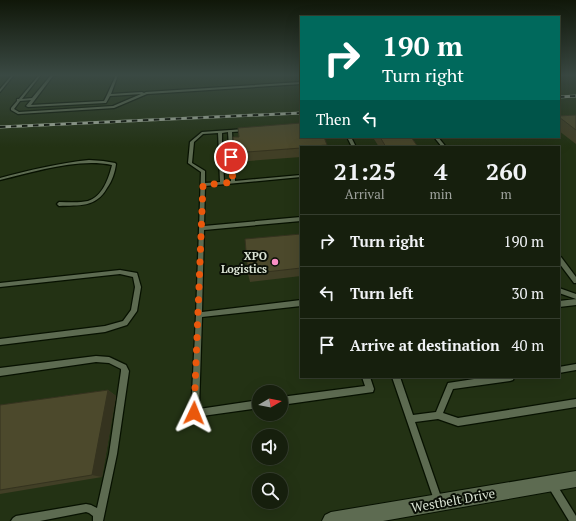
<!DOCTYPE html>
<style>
:root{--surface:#161f0d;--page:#1f2716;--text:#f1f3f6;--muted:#9ea29d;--line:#353d2e}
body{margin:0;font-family:"PT Serif",serif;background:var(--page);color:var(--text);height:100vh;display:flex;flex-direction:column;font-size:15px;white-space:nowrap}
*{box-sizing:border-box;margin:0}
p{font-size:13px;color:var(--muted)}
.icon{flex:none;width:22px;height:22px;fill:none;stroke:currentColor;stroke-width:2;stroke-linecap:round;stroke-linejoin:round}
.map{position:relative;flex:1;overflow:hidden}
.panel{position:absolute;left:300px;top:146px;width:260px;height:232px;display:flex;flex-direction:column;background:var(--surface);border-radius:0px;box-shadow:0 4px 16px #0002,0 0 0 1px var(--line)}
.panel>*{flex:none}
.banner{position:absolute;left:300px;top:16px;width:260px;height:122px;border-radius:0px;box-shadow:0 4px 16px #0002,0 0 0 1px var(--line);background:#00695c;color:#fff;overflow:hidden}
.needle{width:26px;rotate:80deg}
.buttons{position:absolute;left:252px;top:385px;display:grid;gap:8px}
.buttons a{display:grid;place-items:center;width:36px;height:36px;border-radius:50%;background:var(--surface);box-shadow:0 4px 16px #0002,0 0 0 1px var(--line);font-size:20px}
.pin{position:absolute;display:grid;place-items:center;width:34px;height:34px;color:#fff;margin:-17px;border:2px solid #fff;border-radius:50%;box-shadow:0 1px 4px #0007}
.me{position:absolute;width:44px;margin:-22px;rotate:2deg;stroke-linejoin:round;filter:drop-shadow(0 0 3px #0008)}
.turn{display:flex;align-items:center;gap:14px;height:84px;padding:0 16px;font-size:18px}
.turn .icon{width:52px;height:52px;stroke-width:2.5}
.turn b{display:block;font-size:28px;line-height:34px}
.then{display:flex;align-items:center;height:38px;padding:0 16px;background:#0003;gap:8px;font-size:15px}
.eta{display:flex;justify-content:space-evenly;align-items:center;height:68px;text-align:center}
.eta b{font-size:24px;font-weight:700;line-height:28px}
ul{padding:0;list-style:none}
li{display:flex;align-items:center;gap:12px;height:52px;padding:0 16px;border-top:1px solid var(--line)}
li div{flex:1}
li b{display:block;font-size:15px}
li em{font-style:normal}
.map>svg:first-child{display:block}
.built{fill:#233214;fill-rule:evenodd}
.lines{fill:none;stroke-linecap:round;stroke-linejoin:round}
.lane-casing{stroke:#071100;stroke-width:2.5}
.street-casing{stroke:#071100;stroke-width:2}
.lane{fill:#5d6b51;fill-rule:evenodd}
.street{fill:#5d6b51;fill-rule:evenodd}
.rail-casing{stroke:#aab4a3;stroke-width:3}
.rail{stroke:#0a0f06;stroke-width:2;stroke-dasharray:5.5;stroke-linecap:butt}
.wall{fill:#413f26}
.shaded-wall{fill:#35331f}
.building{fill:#4c492c;stroke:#35331f}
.route{stroke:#ea580c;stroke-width:7;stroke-dasharray:0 12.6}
.poi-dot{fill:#fb8fc4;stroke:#0a0f06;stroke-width:1.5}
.labels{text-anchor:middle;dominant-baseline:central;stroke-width:4;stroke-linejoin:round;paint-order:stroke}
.poi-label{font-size:11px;font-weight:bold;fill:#dbe4d5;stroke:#0a0f06;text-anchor:end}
.near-street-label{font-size:13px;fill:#dbe4d5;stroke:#0a0f06}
</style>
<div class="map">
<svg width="576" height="521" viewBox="0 0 576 521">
<rect width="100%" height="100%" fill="#1d2911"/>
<path class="built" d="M0,75h301v62h258v-62h17v446h-576zM301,147h258v230h-258zM259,392h22v22h-22zM259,436h22v22h-22zM259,480h22v22h-22z"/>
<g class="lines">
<g class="lane-casing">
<g id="lane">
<path d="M12,75h2l-14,17v-3z"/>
<path d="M39,75h2l-19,24 10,-1 19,-23h7l-5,1 -22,29 73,-4 3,-6 9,-20h2l-7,19 31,-2 2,1 2,-1 155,-10v2l-154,10 -33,14 -96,6 -7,-4v-2l6,-7v-2h2zM141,94l-28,12 -94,6 -5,-3 6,-8 11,-1 -5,6 2,1 77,-4h1l4,-7z"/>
<path d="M245,129h1v2l-14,1 3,49 66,-6v2l-96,9 -1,40 97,-9v4l-97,9 -2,82 99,-12v6l-99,11 -3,92 60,-9v8l-64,9 -3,-1 -1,-3 5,-98 5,-143 -13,-9 2,-21 12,-10zM228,132l3,49 -7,1 -1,-23 -2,-1 -2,1 1,23 -15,1v-12l-13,-8 2,-21 9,-8 15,-1 1,20 2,1h1v-21z"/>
<path d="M347,137h4l5,10h-4z"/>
<path d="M434,137h4l8,10h-4z"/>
<path d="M89,160l14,1 12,2 1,1c-1,8 -4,17 -9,24 -11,20 -28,17 -48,18l-2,-2 2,-2c9,0 20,1 29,-1 14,-4 21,-23 24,-36 -35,-7 -78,7 -112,15v-2c30,-8 59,-15 89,-18z"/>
<path d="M559,257h2l15,20v6h-2l-15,-20z"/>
<path d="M120,270l17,3 4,14 -4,24 -10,14 -22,7 -105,13v-6l105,-13 18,-5 8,-11 4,-23 -2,-10 -13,-3 -120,13v-4z"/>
<path d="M559,288l17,6v11l-17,2v-6l17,-2 -17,-6z"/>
<path d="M96,356l13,1 17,8 3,6 -12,83 -14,67h-10v-5l-4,-3 -3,-1 -46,9h-29l2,-3 3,-2 70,-12 5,1 6,3 12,-54 12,-83v-2l-12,-6 -13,-1 -96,14v-8z"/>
<path d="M576,364v6l-17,3v-6z"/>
<path d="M362,377h8l4,12 -1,3 -92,13v-8l84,-11z"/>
<path d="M392,377h8l13,38 23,-3 12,-29 39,-6h27l-1,3 -3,1 -57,8 -10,24 15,5 118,-19v8l-118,19 -20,-7 -23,3 27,78 -1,3 -3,1 -3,-1 -1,-3z"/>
<path d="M552,481l3,1 21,34v5h-7l-20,-33 -1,-3 1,-3z"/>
</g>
</g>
<g class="street-casing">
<path id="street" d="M576,471v16l-193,34h-61l3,-6 6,-3z"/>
</g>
<use href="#lane" class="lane"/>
<use href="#street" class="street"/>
<g class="rail-casing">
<g id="rail">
<path d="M559,97l17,-1"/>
<path d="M0,127l301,-14"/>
</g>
</g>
<use href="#rail" class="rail"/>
</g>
<g class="wall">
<path d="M576,115v29l-17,-13v-15z"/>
<path d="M239,137l88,8v2h-26v10l-66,5 -1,-9z"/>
<path d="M375,137h36l7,10h-39l-5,-8z"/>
<path d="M301,234v42l-51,6 -2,-8z"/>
<path d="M108,390l8,6 -14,81 -102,17v-89z"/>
</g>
<path class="shaded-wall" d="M108,390l8,6 -14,81 -10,-2z"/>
<g class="building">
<path d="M576,115v15l-17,-13v-1z"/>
<path d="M301,123v14h23l3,8 -26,2v1l-67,5 -1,-16h6l-1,-9z"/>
<path d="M380,137h31l7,10h-32z"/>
<path d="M301,234v34l-53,6 -3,-35z"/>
<path d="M108,390l-16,85 -92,15v-85z"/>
</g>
<linearGradient id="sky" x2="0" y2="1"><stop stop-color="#101709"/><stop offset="0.51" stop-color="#3a4943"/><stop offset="1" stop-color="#3a4943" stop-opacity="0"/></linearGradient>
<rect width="576" height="147" fill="url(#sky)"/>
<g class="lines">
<path class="route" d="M194,413l9,-228 30,-3 -2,-25"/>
</g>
<circle class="poi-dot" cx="275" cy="262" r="4"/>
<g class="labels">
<g class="poi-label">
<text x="267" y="256">XPO<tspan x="267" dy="13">Logistics</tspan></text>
</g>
<g class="near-street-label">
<text transform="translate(453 500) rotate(-10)">Westbelt Drive</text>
</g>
</g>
</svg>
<div class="buttons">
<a><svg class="needle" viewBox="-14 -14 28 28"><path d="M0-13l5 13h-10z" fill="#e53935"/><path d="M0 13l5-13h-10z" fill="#9ea29d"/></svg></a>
<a><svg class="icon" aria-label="sound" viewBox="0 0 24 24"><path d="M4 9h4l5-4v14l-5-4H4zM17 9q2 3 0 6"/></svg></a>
<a><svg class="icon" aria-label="search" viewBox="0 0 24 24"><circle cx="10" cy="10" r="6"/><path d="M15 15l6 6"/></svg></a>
</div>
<div class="pin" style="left:231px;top:157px;background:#d93025"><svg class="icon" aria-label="arrive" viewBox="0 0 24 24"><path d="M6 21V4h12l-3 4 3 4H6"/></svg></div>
<svg class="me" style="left:194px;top:413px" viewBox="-20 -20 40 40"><path d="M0-17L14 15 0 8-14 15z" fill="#ea580c" stroke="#fff" stroke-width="4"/></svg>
<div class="banner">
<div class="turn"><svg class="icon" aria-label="right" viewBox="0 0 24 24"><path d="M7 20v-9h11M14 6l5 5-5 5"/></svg><div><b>190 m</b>Turn right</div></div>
<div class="then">Then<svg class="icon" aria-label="left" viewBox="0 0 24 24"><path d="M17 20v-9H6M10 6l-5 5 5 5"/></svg></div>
</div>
<section class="panel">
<div class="eta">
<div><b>21:25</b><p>Arrival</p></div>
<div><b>4</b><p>min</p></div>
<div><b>260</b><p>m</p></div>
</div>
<ul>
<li><svg class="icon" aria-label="right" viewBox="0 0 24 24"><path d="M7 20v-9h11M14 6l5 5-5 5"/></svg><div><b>Turn right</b></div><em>190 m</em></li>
<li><svg class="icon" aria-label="left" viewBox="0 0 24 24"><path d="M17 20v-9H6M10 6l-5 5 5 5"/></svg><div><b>Turn left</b></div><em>30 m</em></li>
<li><svg class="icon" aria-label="arrive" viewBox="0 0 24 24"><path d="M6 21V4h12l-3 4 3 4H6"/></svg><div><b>Arrive at destination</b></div><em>40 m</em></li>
</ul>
</section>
</div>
